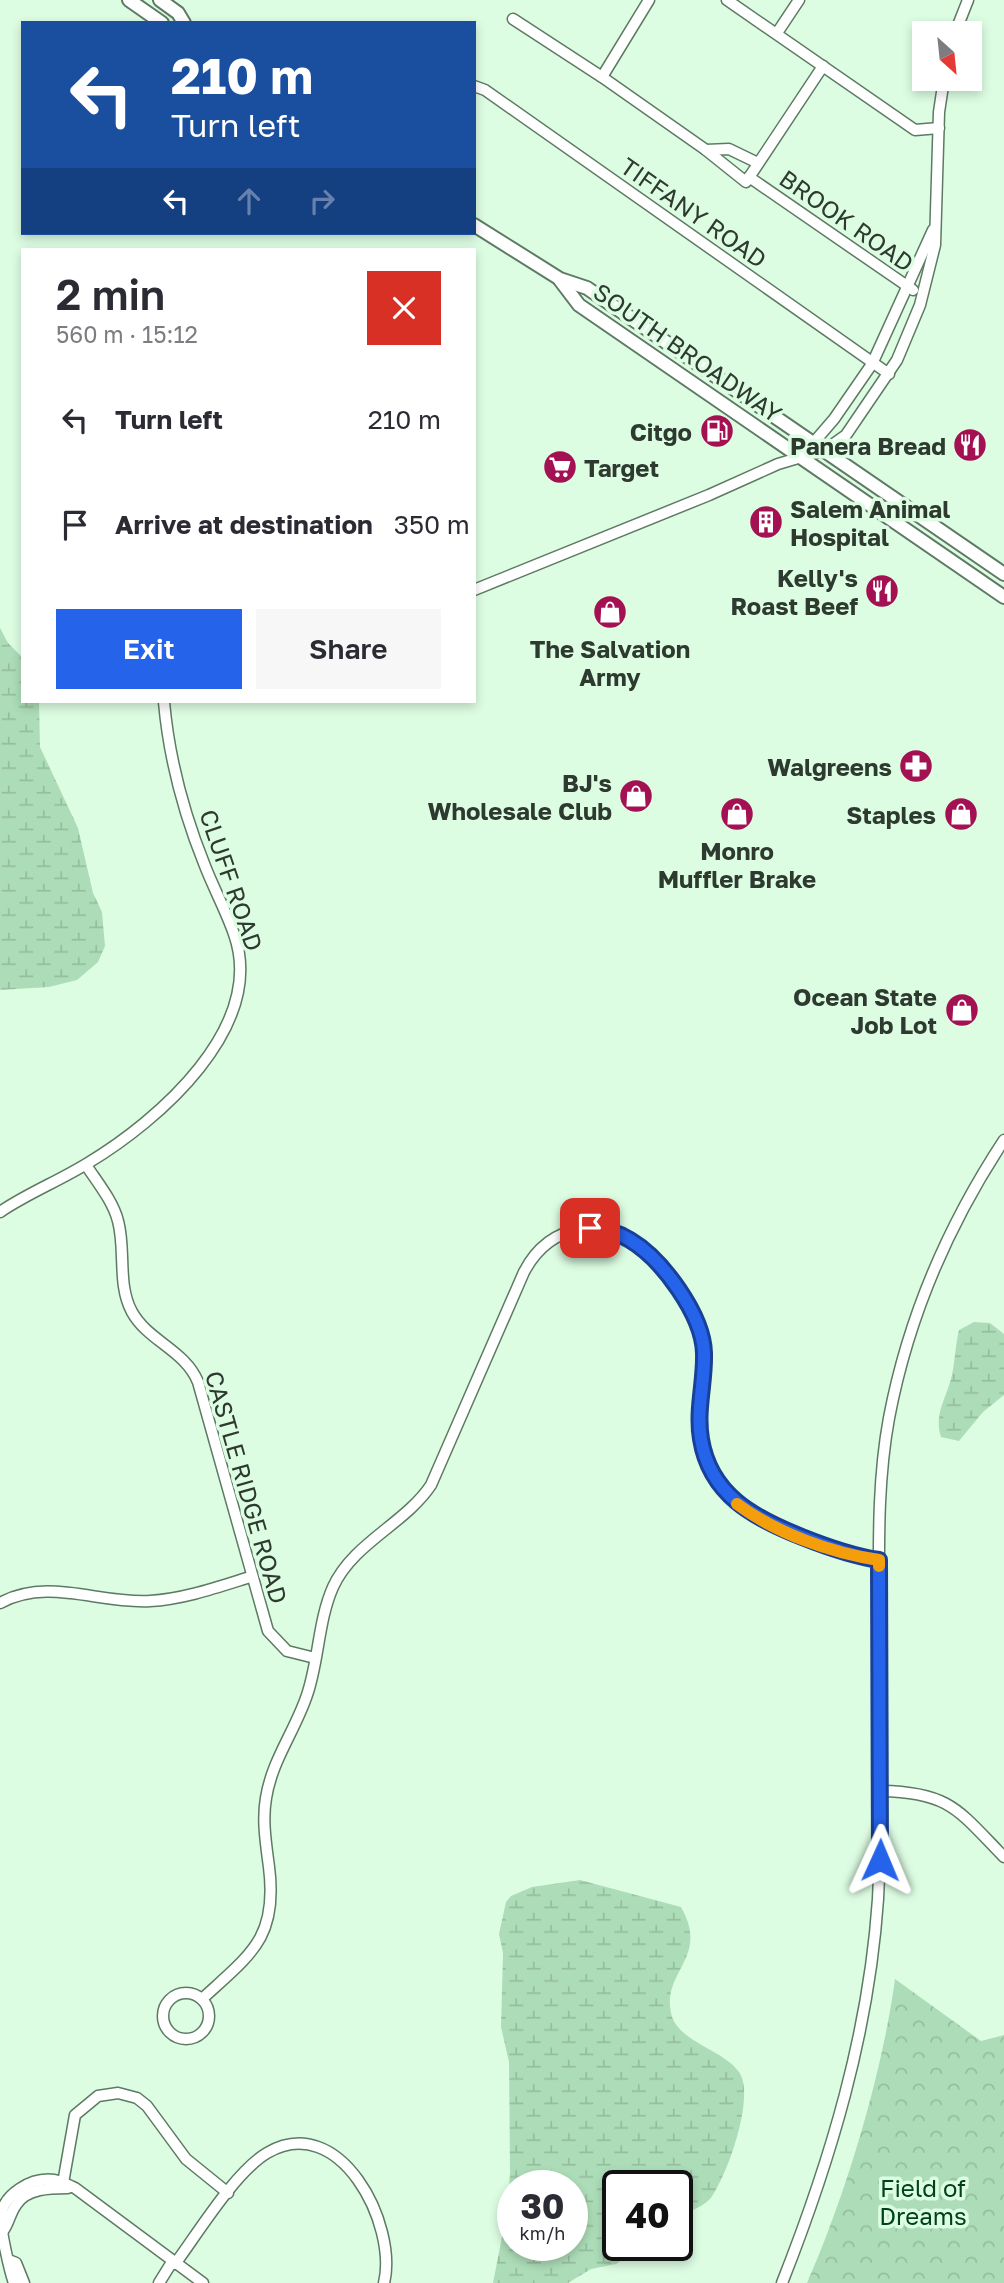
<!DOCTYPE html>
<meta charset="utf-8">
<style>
:root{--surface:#fff;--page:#f7f7f7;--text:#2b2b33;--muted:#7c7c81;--accent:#2563eb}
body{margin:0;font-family:"Golos Text",sans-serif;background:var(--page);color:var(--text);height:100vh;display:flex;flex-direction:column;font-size:26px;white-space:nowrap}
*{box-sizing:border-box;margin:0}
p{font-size:23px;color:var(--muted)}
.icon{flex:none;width:38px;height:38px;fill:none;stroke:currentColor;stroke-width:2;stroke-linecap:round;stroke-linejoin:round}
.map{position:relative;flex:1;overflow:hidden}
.drawer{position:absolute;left:21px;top:248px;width:455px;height:455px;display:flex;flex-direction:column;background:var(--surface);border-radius:0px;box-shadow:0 4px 10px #0003}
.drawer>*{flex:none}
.hud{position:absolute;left:21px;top:21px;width:455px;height:214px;border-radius:0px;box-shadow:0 4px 10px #0003;background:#1a4fa0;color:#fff;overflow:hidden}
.needle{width:46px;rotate:153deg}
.controls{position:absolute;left:912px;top:21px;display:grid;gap:14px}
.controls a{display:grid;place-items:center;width:70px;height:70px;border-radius:0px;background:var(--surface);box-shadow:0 4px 10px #0003;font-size:35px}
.speed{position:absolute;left:497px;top:2170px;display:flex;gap:14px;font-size:35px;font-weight:700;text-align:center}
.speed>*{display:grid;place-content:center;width:91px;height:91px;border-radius:50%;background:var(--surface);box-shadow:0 4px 10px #0003;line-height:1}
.speed small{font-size:18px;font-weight:400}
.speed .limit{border:4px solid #111;border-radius:10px;background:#fff;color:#111}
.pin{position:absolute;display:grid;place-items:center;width:60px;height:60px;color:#fff;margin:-30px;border-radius:14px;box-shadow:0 4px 10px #0006}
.me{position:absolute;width:77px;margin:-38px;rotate:1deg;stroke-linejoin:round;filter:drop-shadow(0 0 5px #0008)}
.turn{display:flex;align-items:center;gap:24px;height:147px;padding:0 35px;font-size:32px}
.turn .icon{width:91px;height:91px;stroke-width:2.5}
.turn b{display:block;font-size:49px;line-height:60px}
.lanes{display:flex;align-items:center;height:66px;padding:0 35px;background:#0003;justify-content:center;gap:35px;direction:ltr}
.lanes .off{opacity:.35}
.round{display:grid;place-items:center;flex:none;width:74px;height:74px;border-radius:0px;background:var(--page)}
.summary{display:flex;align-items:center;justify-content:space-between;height:119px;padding:0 35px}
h1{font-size:42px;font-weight:600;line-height:52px}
.primary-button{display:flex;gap:14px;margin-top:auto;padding:14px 35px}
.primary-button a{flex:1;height:80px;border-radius:0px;background:var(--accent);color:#fff;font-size:28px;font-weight:600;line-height:80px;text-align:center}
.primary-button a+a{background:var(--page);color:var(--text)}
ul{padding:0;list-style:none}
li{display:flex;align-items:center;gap:21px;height:105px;padding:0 35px}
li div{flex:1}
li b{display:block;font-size:26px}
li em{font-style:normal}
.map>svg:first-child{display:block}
.forest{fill:url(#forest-crowns)}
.wetland{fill:url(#wetland-marsh);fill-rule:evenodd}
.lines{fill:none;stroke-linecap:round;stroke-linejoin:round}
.minor-casing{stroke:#5e7a64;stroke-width:13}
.major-casing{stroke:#5e7a64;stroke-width:16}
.minor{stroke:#fff;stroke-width:10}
.major{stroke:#fff;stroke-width:12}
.route-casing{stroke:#184099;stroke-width:18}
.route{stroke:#2563eb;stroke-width:12}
.slow{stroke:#f59e0b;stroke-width:12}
.labels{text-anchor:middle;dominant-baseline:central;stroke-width:7;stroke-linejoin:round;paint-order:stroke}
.street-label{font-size:24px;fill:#2e3a30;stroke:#ddfde3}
.poi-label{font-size:24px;font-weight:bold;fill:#2e3a30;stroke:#ddfde3;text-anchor:end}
.park-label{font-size:24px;fill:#00411b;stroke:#ddfde3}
</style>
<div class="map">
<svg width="1004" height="2283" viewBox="0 0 1004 2283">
<defs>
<pattern id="forest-crowns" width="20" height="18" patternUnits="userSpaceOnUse" patternTransform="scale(1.75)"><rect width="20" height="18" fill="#adddb8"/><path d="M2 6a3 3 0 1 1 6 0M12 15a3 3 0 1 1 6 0" fill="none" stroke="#95be9e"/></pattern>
<pattern id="wetland-marsh" width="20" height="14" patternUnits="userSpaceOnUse" patternTransform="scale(1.75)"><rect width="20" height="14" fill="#adddb8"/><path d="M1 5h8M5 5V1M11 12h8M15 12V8" fill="none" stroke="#95be9e"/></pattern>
</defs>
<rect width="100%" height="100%" fill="#ddfde3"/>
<path class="forest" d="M895,1979l86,62 23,-6v248h-197c39,-89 75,-208 88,-304z"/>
<g class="wetland">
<path d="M0,628l8,15 15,15v44h16l1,45 38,81 15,65 9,19 3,34 -7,16 -21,18 -28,7 -49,3z"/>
<path d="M974,1322l16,1 14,11v61l-21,17 -24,29 -18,-4c-7,-23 4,-36 10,-58 4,-16 4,-33 8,-49z"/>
<path d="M580,1880l101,27c29,51 -19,63 -10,106 6,29 52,36 68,59 17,23 -12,105 -29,127 -7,8 -23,13 -33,18v-31h-59v59h25l-27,19 -25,5 -23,14h-75l15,-77 2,-34 -1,-110 -8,-35 2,-74 -4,-19 7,-32 5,-6 21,-9zM513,2186h59v59h-59z"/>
</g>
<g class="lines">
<g class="minor-casing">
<g id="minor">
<path d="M727,0l188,130 24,-2"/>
<path d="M513,19l89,58 104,73 40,32 77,-116"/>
<path d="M777,33l22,-33"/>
<path d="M955,33l13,-33"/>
<path d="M602,77l47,-77"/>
<path d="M474,86l11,4 404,284"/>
<path d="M706,150l23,-1 29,14"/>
<path d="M749,177l164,113"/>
<path d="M809,448l25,-29 38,-55 61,-134"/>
<path d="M474,590l235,-95 69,-31 47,-14 21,-15 51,-75 23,-55 15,-60 4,-133 5,-33"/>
<path d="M86,1165c11,17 27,36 32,56 8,29 -1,64 14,91 16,29 53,38 66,70l70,249 19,20 28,7"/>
<path d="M0,1212c28,-19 59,-31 88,-49 70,-42 179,-136 146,-229 -8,-23 -20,-45 -29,-68 -21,-52 -36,-108 -41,-164"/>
<path d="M0,1603c49,-26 98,1 150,-2 34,-2 68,-14 100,-24"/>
<path d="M881,1791c69,1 78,20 123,66"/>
<circle cx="186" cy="2016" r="23"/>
<path d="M202,1999c49,-45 76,-61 67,-132 -3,-23 -7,-47 -3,-69 6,-38 29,-67 41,-103 12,-35 11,-74 26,-108 20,-44 72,-63 98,-102l93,-213c12,-23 31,-39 57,-43 54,-8 115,66 122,115 7,48 -17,95 15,140 31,42 111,68 161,76"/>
<path d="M63,2183l12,-68 23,-19 20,-3 19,5 10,8 39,53 42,34"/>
<path d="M3,2231c6,-8 7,-18 13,-26 10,-17 35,-17 52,-17"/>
<path d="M11,2261l5,2 8,20"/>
<path d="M175,2264c23,-31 60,-92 92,-111 73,-43 131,72 117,130"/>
<path d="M14,2283c-4,-11 -14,-54 -13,-65 1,-24 31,-41 53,-38 7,1 14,5 21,8l128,95"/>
<path d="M159,2283l13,-21"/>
<path d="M782,2283c49,-124 87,-251 96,-384 5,-95 2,-190 1,-285 0,-66 -2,-131 10,-196 19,-100 59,-193 115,-278"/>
</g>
</g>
<g class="major-casing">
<g id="major">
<path d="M129,0l33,23"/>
<path d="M160,0l18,13 6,10"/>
<path d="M474,225l86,54 27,9 417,286"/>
<path d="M560,280l19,25 425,292"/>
</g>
</g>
<use href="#minor" class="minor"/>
<use href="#major" class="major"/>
</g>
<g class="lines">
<g class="route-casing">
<path id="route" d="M590,1228c15,1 28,4 40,12 32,19 73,75 74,113 1,29 -8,57 -3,86 9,56 53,79 101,98 25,10 50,19 77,23l1,300"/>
</g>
<use href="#route" class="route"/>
<path class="slow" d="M737,1504c39,29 94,49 142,56v6"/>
</g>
<defs>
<g id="fuel-disc" transform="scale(1.75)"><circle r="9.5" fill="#a41152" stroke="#ddfde3"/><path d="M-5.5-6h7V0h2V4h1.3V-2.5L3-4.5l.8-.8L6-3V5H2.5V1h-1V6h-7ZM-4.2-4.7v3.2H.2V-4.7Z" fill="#fff"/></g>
<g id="restaurant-disc" transform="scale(1.75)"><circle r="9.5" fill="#a41152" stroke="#ddfde3"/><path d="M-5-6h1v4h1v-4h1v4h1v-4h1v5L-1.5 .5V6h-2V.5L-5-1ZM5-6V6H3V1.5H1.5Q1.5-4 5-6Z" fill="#fff"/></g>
<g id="supermarket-disc" transform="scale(1.75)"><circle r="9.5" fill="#a41152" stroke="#ddfde3"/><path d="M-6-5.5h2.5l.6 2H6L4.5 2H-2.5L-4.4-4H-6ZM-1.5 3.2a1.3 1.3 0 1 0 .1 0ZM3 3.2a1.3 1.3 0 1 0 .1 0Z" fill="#fff"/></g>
<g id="building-disc" transform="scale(1.75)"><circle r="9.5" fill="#a41152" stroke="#ddfde3"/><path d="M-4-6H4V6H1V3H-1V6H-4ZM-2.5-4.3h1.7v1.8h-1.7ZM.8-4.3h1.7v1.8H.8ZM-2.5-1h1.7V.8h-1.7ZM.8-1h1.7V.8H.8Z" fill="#fff"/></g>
<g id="shop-disc" transform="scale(1.75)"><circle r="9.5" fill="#a41152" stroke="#ddfde3"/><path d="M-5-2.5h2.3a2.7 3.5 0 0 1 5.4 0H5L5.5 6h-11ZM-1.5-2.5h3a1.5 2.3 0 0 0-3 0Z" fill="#fff"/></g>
<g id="pharmacy-disc" transform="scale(1.75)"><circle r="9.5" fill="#a41152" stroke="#ddfde3"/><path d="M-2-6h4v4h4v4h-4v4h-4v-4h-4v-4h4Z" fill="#fff"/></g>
</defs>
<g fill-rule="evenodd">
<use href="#fuel-disc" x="717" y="431"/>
<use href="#restaurant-disc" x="970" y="445"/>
<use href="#supermarket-disc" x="560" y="467"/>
<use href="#building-disc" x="766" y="522"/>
<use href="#restaurant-disc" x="882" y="591"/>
<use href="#shop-disc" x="610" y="612"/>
<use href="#pharmacy-disc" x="916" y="766"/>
<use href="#shop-disc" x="636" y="796"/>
<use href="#shop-disc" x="737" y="814"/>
<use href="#shop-disc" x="961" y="814"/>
<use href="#shop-disc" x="962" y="1010"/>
</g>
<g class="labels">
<g class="street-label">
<text transform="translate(694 212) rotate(35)">TIFFANY ROAD</text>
<text transform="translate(847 220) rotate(35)">BROOK ROAD</text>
<text transform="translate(688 352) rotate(35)">SOUTH BROADWAY</text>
<text transform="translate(232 880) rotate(71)">CLUFF ROAD</text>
<text transform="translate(247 1487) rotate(74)">CASTLE RIDGE ROAD</text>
</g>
<g class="poi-label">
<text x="692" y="431">Citgo</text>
<text x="946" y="445">Panera Bread</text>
<text x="584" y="467" text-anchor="start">Target</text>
<text x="790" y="508" text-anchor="start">Salem Animal<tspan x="790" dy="28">Hospital</tspan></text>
<text x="858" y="577">Kelly's<tspan x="858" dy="28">Roast Beef</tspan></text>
<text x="610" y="648" text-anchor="middle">The Salvation<tspan x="610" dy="28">Army</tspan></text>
<text x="892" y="766">Walgreens</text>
<text x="612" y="782">BJ's<tspan x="612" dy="28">Wholesale Club</tspan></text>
<text x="936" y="814">Staples</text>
<text x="737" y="850" text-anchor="middle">Monro<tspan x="737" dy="28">Muffler Brake</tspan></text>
<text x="937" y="996">Ocean State<tspan x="937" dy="28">Job Lot</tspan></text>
</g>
<g class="park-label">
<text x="923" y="2187">Field of<tspan x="923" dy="28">Dreams</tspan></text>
</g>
</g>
</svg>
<div class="controls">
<a><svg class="needle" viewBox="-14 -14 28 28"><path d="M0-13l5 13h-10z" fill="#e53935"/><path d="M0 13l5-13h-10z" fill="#7c7c81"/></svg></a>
</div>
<div class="speed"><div>30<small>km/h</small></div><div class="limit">40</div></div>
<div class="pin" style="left:590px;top:1228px;background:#d93025"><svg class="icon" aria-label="arrive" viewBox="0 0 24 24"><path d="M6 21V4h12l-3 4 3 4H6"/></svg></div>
<svg class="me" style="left:880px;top:1860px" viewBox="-20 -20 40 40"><path d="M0-17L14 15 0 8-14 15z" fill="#2563eb" stroke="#fff" stroke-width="4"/></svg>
<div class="hud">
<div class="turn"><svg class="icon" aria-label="left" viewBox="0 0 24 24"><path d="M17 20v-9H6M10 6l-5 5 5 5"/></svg><div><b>210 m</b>Turn left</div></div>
<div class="lanes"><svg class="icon" aria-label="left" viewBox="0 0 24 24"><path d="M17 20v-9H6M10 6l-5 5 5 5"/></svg><svg class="icon off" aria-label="ahead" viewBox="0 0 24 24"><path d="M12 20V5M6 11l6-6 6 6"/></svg><svg class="icon off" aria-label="right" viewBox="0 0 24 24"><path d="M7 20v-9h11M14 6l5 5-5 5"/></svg></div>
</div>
<section class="drawer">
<div class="summary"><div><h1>2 min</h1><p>560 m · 15:12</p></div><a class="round" style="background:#d93025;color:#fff"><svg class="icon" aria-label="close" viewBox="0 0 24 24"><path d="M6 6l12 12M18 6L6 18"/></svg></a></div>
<ul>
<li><svg class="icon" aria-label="left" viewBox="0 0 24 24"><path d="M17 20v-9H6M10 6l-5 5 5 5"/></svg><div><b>Turn left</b></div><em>210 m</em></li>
<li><svg class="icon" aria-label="arrive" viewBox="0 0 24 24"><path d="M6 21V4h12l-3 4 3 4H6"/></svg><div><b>Arrive at destination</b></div><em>350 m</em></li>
</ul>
<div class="primary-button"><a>Exit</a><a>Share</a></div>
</section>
</div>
